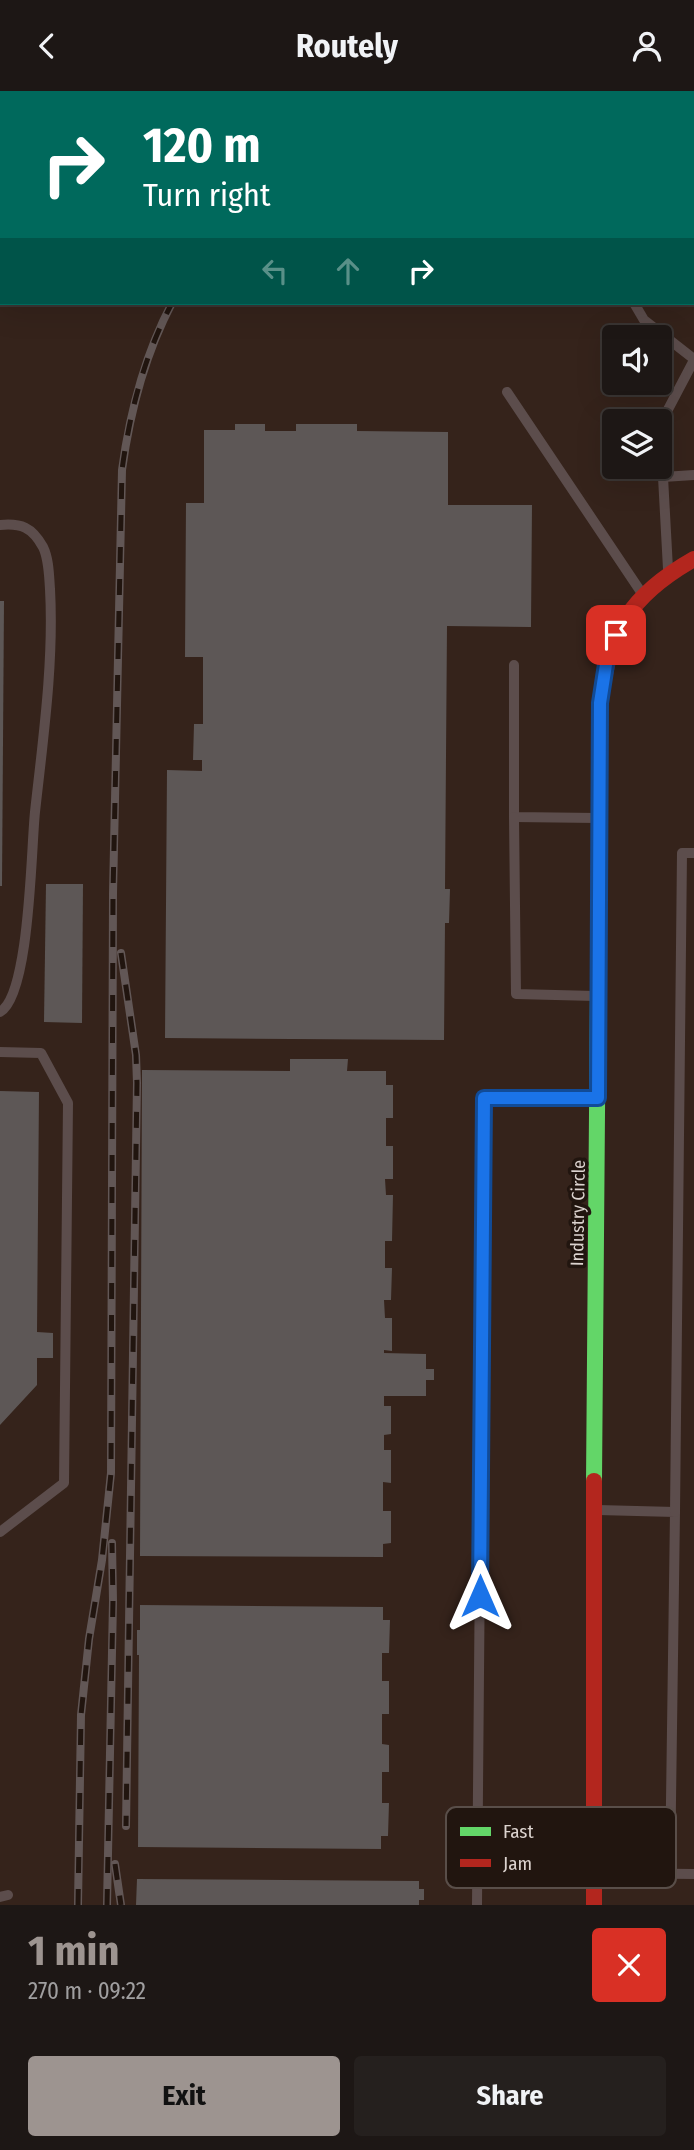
<!DOCTYPE html>
<meta charset="utf-8">
<style>
:root{--surface:#1d1715;--page:#25201e;--text:#f1f3f6;--muted:#a09fa0;--line:#3b3634;--accent:#9d9490}
body{margin:0;font-family:"Fira Sans Condensed",sans-serif;background:var(--page);color:var(--text);height:100vh;display:flex;flex-direction:column;font-size:26px;white-space:nowrap}
*{box-sizing:border-box;margin:0}
p{font-size:23px;color:var(--muted)}
.icon{flex:none;width:38px;height:38px;fill:none;stroke:currentColor;stroke-width:2;stroke-linecap:round;stroke-linejoin:round}
.map{position:relative;height:1814px;overflow:hidden}
.details{display:flex;flex-direction:column;background:var(--surface);flex:1}
.details>*{flex:none}
.guide{position:absolute;left:0px;top:0px;width:695px;height:214px;box-shadow:0 7px 28px #0002,0 0 0 2px var(--line);background:#00695c;color:#fff;overflow:hidden}
.controls{position:absolute;left:602px;top:234px;display:grid;gap:14px}
.controls a{display:grid;place-items:center;width:70px;height:70px;border-radius:7px;background:var(--surface);box-shadow:0 7px 28px #0002,0 0 0 2px var(--line);font-size:35px}
.pin{position:absolute;display:grid;place-items:center;width:60px;height:60px;color:#fff;margin:-30px;border-radius:14px;box-shadow:0 4px 10px #0006}
.me{position:absolute;width:77px;margin:-38px;rotate:0deg;stroke-linejoin:round;filter:drop-shadow(0 0 5px #0008)}
.turn{display:flex;align-items:center;gap:24px;height:147px;padding:0 28px;font-size:32px}
.turn .icon{width:91px;height:91px;stroke-width:2.5}
.turn b{display:block;font-size:49px;line-height:60px}
.lanes{display:flex;align-items:center;height:66px;padding:0 28px;background:#0003;justify-content:center;gap:35px;direction:ltr}
.lanes .off{opacity:.35}
.round{display:grid;place-items:center;flex:none;width:74px;height:74px;border-radius:7px;background:var(--page)}
.summary{display:flex;align-items:center;justify-content:space-between;height:119px;padding:0 28px}
h1{font-size:42px;font-weight:700;line-height:52px;color:var(--accent)}
.primary-button{display:flex;gap:14px;margin-top:auto;padding:14px 28px}
.primary-button a{flex:1;height:80px;border-radius:7px;background:var(--accent);color:#111;font-size:28px;font-weight:700;line-height:80px;text-align:center}
.primary-button a+a{background:var(--page);color:var(--text)}
header{display:flex;justify-content:space-between;align-items:center;height:91px;padding:0 28px;background:var(--surface);font-size:32px;font-weight:700}
.map>svg:first-child{display:block}
.built{fill:#35231b;fill-rule:evenodd}
.building{fill:#5d5756}
.lines{fill:none;stroke-linecap:round;stroke-linejoin:round}
.lane{stroke:#5c4d4c;stroke-width:10}
.fast{stroke:#63d668;stroke-width:16}
.jam{stroke:#b3261e;stroke-width:16}
.rail-casing{stroke:#625756;stroke-width:8}
.rail{stroke:#21150f;stroke-width:5;stroke-dasharray:16;stroke-linecap:butt}
.route-casing{stroke:#114b97;stroke-width:18}
.route{stroke:#1a73e8;stroke-width:12}
.labels{text-anchor:middle;dominant-baseline:central;stroke-width:7;stroke-linejoin:round;paint-order:stroke}
.street-label{font-size:18px;fill:#dcd3cf;stroke:#21150f}
.key{fill:#21150f;stroke:#594e49;stroke-width:2}
.key-label{font-size:19px;fill:#dcd3cf}
</style>
<header><svg class="icon" aria-label="back" viewBox="0 0 24 24"><path d="M15 5l-7 7 7 7"/></svg>Routely<svg class="icon" aria-label="person" viewBox="0 0 24 24"><circle cx="12" cy="8" r="4"/><path d="M4 21q1-7 8-7t8 7"/></svg></header>
<div class="map">
<svg width="694" height="1814" viewBox="0 0 694 1814">
<rect width="100%" height="100%" fill="#271f1c"/>
<path class="built" d="M0,0h694v1814h-694zM2,2h691v210h-691zM614,247h46v45h-46zM614,331h46v45h-46z"/>
<g class="building">
<path d="M235,333h30v7h31v-7h61v7l91,1v73h84l-1,122 -84,-1 -2,263h5l-1,34h-4l-1,117 -279,-2 2,-268 35,1v-11h-9l1,-36h9v-67h-18l1,-154h18v-73h31z"/>
<path d="M0,510h4l-2,285h-2z"/>
<path d="M46,793h37l-1,139 -38,-1z"/>
<path d="M290,968h58l-1,12h39v14h7v33h-7v28h7v33h-8l1,16h7l-1,46h-7v27h7l-1,32h-7l1,18h7v33l-8,-1v3l42,1v15h8v11h-8v16h-42v10h7v28l-7,1v15h7v33l-8,-1v29h8v32l-8,1v13l-243,-1 2,-486 148,1z"/>
<path d="M0,1000l39,1 -2,240 16,1v25h-16v27l-37,40z"/>
<path d="M140,1514l243,2v13h7l-1,33h-7v28h7v33h-7v30l7,1v27h-7v31h7l-1,33h-7v13l-243,-2 1,-192h-2v-25h3z"/>
<path d="M137,1788l282,2v8h5v11h-5v5h-283z"/>
</g>
<g class="lines">
<g class="lane">
<path d="M263,2l2,-2"/>
<path d="M612,2l1,-2"/>
<path d="M0,49h2"/>
<path d="M0,184l2,-1"/>
<path d="M634,212l10,17 50,39"/>
<path d="M507,301l134,200"/>
<path d="M663,386l31,-2"/>
<path d="M0,434c21,-2 32,2 43,22 6,12 6,29 7,42 4,73 -7,150 -15,223 -4,37 -5,183 -35,200"/>
<path d="M668,478l-5,-92v-58l31,-59"/>
<path d="M514,574v152l83,1"/>
<path d="M514,726l2,177 79,2"/>
<path d="M0,961l41,1 27,50 -4,380 -64,49"/>
<path d="M598,1419l77,2 -5,361"/>
<path d="M675,1421l7,-659h12"/>
<path d="M478,1726l113,1"/>
<path d="M597,1782l97,1"/>
<path d="M0,1806l8,-2"/>
<path d="M477,1814l7,-807h111"/>
</g>
<path class="fast" d="M594,1390l4,-490"/>
<g class="jam">
<path d="M598,900l2,-288c10,-73 29,-107 94,-144"/>
<path d="M594,1814v-424"/>
</g>
<g class="rail-casing">
<g id="rail">
<path d="M378,2l2,-2"/>
<path d="M121,862l15,102 1,28 -11,743"/>
<path d="M115,1773l6,41"/>
<path d="M78,1814l3,-190 8,-76 13,-79 9,-87 2,-579 9,-424c8,-59 22,-114 50,-167"/>
<path d="M107,1814l6,-304 -1,-58"/>
</g>
</g>
<use href="#rail" class="rail"/>
</g>
<g class="lines">
<g class="route-casing">
<path id="route" d="M480,1505l4,-498h114l2,-395 7,-45 9,-23"/>
</g>
<use href="#route" class="route"/>
</g>
<g class="labels">
<g class="street-label">
<text transform="translate(578 1122) rotate(-89)">Industry Circle</text>
</g>
</g>
<rect x="446" y="1716" width="230" height="81" rx="10" class="key"/>
<rect x="460" y="1736" width="31" height="9" fill="#63d668"/>
<rect x="460" y="1768" width="31" height="8" fill="#b3261e"/>
<g class="key-label">
<text x="503" y="1747">Fast</text>
<text x="503" y="1779">Jam</text>
</g>
</svg>
<div class="controls">
<a><svg class="icon" aria-label="sound" viewBox="0 0 24 24"><path d="M4 9h4l5-4v14l-5-4H4zM17 9q2 3 0 6"/></svg></a>
<a><svg class="icon" aria-label="layers" viewBox="0 0 24 24"><path d="M12 4l9 5-9 5-9-5zM3 14l9 5 9-5"/></svg></a>
</div>
<div class="pin" style="left:616px;top:544px;background:#d93025"><svg class="icon" aria-label="arrive" viewBox="0 0 24 24"><path d="M6 21V4h12l-3 4 3 4H6"/></svg></div>
<svg class="me" style="left:480px;top:1505px" viewBox="-20 -20 40 40"><path d="M0-17L14 15 0 8-14 15z" fill="#1a73e8" stroke="#fff" stroke-width="4"/></svg>
<div class="guide">
<div class="turn"><svg class="icon" aria-label="right" viewBox="0 0 24 24"><path d="M7 20v-9h11M14 6l5 5-5 5"/></svg><div><b>120 m</b>Turn right</div></div>
<div class="lanes"><svg class="icon off" aria-label="left" viewBox="0 0 24 24"><path d="M17 20v-9H6M10 6l-5 5 5 5"/></svg><svg class="icon off" aria-label="ahead" viewBox="0 0 24 24"><path d="M12 20V5M6 11l6-6 6 6"/></svg><svg class="icon" aria-label="right" viewBox="0 0 24 24"><path d="M7 20v-9h11M14 6l5 5-5 5"/></svg></div>
</div>
</div>
<section class="details">
<div class="summary"><div><h1>1 min</h1><p>270 m · 09:22</p></div><a class="round" style="background:#d93025;color:#fff"><svg class="icon" aria-label="close" viewBox="0 0 24 24"><path d="M6 6l12 12M18 6L6 18"/></svg></a></div>
<div class="primary-button"><a>Exit</a><a>Share</a></div>
</section>
